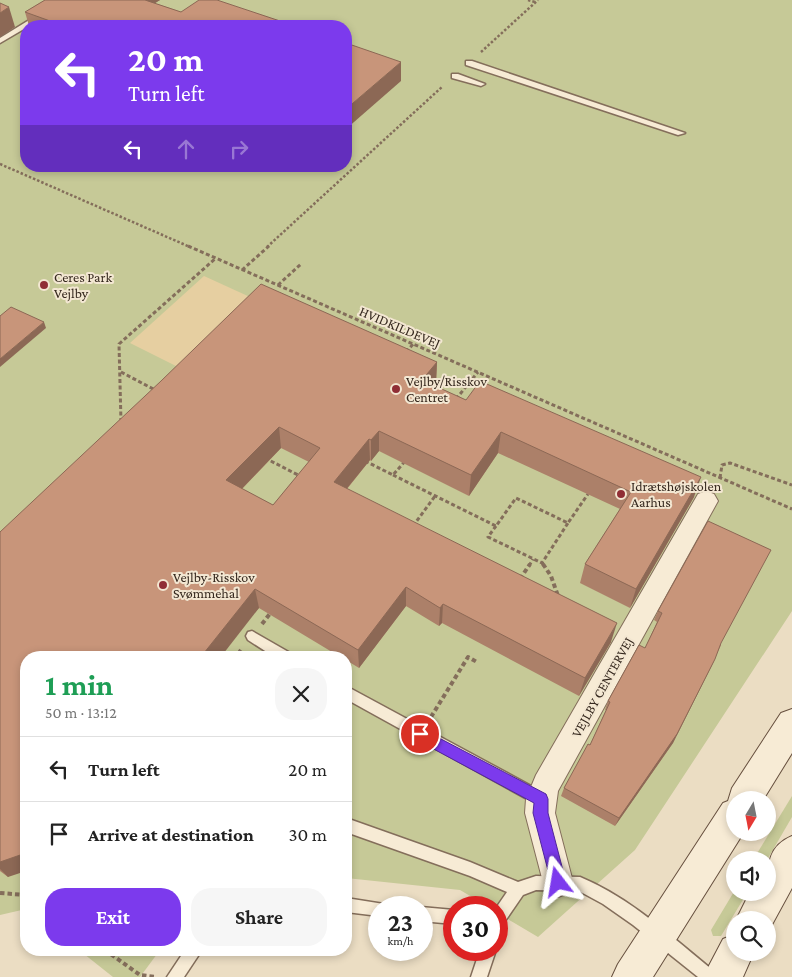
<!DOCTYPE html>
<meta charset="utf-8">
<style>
:root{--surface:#fff;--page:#f6f6f6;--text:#222;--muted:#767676;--line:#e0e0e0;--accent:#7c3aed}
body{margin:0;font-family:"Crimson Pro",serif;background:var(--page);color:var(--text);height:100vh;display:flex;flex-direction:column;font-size:19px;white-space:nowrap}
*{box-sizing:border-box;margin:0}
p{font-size:16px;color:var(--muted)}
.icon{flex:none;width:28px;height:28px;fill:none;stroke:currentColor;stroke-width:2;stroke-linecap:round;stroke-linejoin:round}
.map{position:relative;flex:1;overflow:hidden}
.sheet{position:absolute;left:20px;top:651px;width:332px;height:305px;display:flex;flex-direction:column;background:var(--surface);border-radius:20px;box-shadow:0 2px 8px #0003}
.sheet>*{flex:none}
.hud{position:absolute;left:20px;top:20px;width:332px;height:152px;border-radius:20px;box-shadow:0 2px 8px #0003;background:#7c3aed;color:#fff;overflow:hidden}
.needle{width:32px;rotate:190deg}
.controls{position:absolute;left:726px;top:791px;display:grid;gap:10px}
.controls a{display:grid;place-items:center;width:50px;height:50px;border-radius:50%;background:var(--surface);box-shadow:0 2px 8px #0003;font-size:25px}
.speed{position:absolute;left:368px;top:896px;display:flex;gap:10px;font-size:25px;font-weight:700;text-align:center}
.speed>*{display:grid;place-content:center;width:65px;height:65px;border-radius:50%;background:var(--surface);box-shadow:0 2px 8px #0003;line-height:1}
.speed small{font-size:12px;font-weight:400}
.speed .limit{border:8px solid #d22;background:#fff;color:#111}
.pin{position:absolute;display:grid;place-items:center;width:42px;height:42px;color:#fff;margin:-21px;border:2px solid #fff;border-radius:50%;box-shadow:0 1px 5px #0007}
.me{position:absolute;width:55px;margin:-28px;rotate:346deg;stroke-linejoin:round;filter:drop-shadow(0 0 4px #0008)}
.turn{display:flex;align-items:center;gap:18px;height:105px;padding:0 25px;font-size:22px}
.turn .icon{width:65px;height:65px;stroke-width:2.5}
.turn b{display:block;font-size:35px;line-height:42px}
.lanes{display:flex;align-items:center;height:48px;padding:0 25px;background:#0003;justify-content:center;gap:25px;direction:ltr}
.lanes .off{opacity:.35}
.round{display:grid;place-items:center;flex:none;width:52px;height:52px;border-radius:20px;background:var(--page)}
.overview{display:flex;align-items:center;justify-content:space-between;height:85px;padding:0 25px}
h1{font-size:30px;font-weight:700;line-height:38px;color:#1e9e55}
.action{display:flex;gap:10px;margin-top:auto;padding:10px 25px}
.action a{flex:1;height:58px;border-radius:20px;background:var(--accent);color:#fff;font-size:20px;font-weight:700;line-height:58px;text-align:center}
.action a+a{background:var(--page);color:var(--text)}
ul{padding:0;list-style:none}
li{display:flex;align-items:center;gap:15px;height:65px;padding:0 25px;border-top:1px solid var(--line)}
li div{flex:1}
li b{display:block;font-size:19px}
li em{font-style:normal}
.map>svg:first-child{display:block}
.green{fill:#c6c997;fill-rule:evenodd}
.sand{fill:#e6cfa1}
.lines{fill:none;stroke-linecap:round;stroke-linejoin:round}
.lane-casing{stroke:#846e5b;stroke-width:3}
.street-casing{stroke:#846e5b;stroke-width:2}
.secondary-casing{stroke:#664f3e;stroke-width:2}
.path-far2{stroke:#846e5b;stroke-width:2.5;stroke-dasharray:2.5 2;stroke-linecap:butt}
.path-far1{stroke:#846e5b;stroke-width:3;stroke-dasharray:4 2.5;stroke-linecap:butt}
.path{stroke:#846e5b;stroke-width:4;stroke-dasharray:4.5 3;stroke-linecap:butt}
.lane{fill:#f7ebd5;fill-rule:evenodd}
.street{fill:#f7ebd5;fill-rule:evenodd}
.secondary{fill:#f7ebd5;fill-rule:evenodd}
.wall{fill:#ac8069;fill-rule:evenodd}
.shaded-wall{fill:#8c6855}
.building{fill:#c8957a;stroke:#8c6855;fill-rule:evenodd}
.route{fill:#7c3aed;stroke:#51269a}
.poi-dot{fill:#902e35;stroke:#f3e7d2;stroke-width:2}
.labels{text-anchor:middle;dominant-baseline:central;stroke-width:4;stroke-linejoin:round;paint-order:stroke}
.poi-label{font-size:14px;fill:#35281e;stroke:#f3e7d2;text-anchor:start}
.street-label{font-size:14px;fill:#35281e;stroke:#f3e7d2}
</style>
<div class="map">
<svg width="792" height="977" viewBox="0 0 792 977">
<rect width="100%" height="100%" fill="#ebddc3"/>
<g class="green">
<path d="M0,0h792v611l-157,239 -97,87 -42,-25v-4l-7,-1 -29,-17 -114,-12v-220h-320v251l-26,6zM26,26h320v140h-320z"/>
<path d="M792,796v21l-25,43h-14z"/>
<path d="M735,890v2l12,1 -26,43h-8l-2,-6z"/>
<path d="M79,950h81l-20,27h-27z"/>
</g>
<path class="sand" d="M204,276l57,26 -73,70 -58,-29z"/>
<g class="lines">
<g class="lane-casing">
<g id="lane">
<path d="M39,14l7,2 -46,27v-5z"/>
<path d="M466,61h6l213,72 -7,2 -212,-70z"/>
<path d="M452,74h6l27,10 -4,2 -29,-8z"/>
<path d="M252,631l40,23 2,4h-18l-28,-18 -2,-4 2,-4z"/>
<path d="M346,686l200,108 2,5 -2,5 -5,2 -5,-2 -190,-105z"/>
<path d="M346,818l124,44 48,20 18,-6 44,1c51,21 93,61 135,95l3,5h-20l-65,-52 -30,-21 -24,-13 -43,-1 -13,5 -22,32 -5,2v-21l11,-16 -37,-16 -124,-44z"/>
<path d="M346,898l38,6 2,4h-7v8l-33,-4z"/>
<path d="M421,907l33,3v14l-33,-3v-13h-2z"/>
<path d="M185,950h17l-18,27h-17z"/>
<path d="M480,950h16l-9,27h-16z"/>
</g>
</g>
<g class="street-casing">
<path id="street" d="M706,491l8,3 4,7 -160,290 -3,22 18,69 -4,11 -11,4 -11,-4 -4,-11 -18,-69 1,-14 10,-24 162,-281z"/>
</g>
<g class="secondary-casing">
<g id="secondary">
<path d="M792,709v44l-29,47h-28v32h9l-91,145h-41l6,-13 105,-161 5,-2 4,-13 49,-75z"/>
<path d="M792,836v52l-24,44v-12h-32l14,-28h18c0,-25 -2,-45 24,-56z"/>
<path d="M735,934v18h19l-11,25h-40l20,-38z"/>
</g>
</g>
<g class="path-far2">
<path d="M528,0l7,2"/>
<path d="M481,52l57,-52"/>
<path d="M0,164l190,83"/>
<path d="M267,247l176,-161"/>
</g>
<g class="path-far1">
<path d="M188,246l604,263"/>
<path d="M242,270l27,-24"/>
<path d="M278,285l23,-21"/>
<path d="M406,352l8,-9"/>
<path d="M121,372l36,19"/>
<path d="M456,399l22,-27"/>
<path d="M121,422l-2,-78 97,-86"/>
<path d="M265,458l35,18"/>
<path d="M365,461l28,14 13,-15"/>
<path d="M393,475l103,51 20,-28 52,25 20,-29"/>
<path d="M720,478l2,-13 8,-2 62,22"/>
<path d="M413,526l22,-30"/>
<path d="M496,526l-8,11 54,26 26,-40"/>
<path d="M542,563l2,3"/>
<path d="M529,566l4,-7"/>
</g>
<g class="path">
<path d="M543,564l8,12 7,20"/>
<path d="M520,579l10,-15"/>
<path d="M262,624l10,-13"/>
<path d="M235,658l6,-8"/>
<path d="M431,717l37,-60 9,5"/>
<path d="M0,893l26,2"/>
<path d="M105,950l35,25 16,2"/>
</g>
<use href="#lane" class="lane"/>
<use href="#street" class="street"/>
<use href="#secondary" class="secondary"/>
</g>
<g class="wall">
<path d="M45,0h115l-6,3 27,9 114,14h-266l-4,-14z"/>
<path d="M437,362l-1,21 -2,3 32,14 228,97 -64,111 -50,-25 5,-19 35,-55 -122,-56 -29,43 -90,-45 -8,10 -1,-1 -23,29 264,153 -32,54 -137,-73 -3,3 -33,-20 -47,62 -13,-8v-2h-4l-83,-50 -251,269 -8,-6v-339zM281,448l28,14 -36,43 -31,-16z"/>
<path d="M658,611l63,34 -48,98 -58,83 -54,-30 3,-8 26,-43 16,-35h-1l3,-9 37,-53 12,-26 -3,-2z"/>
</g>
<g class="shaded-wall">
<path d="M134,0h26l-23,15z"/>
<path d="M9,7l6,20 -15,10v-24z"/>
<path d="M401,62v19l-55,48v-20z"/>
<path d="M44,322l2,6 -46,39v-8z"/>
<path d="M437,362l-1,21 -15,18 1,-21z"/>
<path d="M279,427l2,21 -51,53 -4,-21z"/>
<path d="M379,431v20l-8,10v-21z"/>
<path d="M501,432l-3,21 -29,43 2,-21z"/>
<path d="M369,439l1,21 -35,43 -1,-21z"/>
<path d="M701,477l-7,20 -64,111 6,-19z"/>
<path d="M406,587v19l-47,62 -1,-18z"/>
<path d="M255,589l4,19 -39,50h-20z"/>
<path d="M443,604l-1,19 -3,3 1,-18z"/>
<path d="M617,623l-6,19 -32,54 6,-18z"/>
<path d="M715,659l-42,84 -58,83 4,-8z"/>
<path d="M26,853v18l-18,6 -8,-8v-7z"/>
</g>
<g class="building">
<path d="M45,0h100l36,12 18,-12h18l78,26h-231l-39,-14z"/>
<path d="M0,3l9,4 -9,6z"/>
<path d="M346,43l55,19 -55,47z"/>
<path d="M261,284l176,78 -15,18 44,20 14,-19 221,96 -65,112 -51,-25 46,-72 -130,-60 -30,43 -92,-44 -8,9 -2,-1 -35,43 283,141 -32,55 -142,-74 -3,4 -34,-21 -48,63 -103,-61 -55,69h-174v195l-26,9v-330l161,-151zM279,427l41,21 -47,57 -47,-25z"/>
<path d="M11,307l33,15 -44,37v-43z"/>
<path d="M708,521l63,29 -50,93 -6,16 -38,75 -58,84 -55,-30 24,-44 2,1 20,-43 -2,-1 31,-56 6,3 17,-35 -4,-2z"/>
</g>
<path class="route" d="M420,728l126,66 2,5v14l18,69 -3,5 -5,2 -5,-2 -2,-5 -18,-69 1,-10 -119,-64 -2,-5 2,-4z"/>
<g class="poi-dot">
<circle cx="44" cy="285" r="5"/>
<circle cx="396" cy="389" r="5"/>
<circle cx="621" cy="494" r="5"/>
<circle cx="163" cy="585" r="5"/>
</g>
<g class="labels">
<g class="poi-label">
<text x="54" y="277">Ceres Park<tspan x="54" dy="16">Vejlby</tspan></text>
<text x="406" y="381">Vejlby/Risskov<tspan x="406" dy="16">Centret</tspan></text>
<text x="631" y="486">Idrætshøjskolen<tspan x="631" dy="16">Aarhus</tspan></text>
<text x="173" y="577">Vejlby-Risskov<tspan x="173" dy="16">Svømmehal</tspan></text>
</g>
<g class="street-label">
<text transform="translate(400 327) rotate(23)">HVIDKILDEVEJ</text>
<text transform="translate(602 687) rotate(-61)">VEJLBY CENTERVEJ</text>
</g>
</g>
</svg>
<div class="controls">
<a><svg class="needle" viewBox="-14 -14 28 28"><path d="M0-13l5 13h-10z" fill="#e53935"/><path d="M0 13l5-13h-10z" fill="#767676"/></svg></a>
<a><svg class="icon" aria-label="sound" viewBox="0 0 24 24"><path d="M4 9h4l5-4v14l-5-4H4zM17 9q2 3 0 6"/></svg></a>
<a><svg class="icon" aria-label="search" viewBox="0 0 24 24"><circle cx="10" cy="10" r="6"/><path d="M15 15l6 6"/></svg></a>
</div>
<div class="speed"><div>23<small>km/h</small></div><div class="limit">30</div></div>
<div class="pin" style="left:420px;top:734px;background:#d93025"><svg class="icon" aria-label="arrive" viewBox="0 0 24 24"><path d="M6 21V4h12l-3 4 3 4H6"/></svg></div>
<svg class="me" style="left:558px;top:882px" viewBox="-20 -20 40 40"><path d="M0-17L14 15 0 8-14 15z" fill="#7c3aed" stroke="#fff" stroke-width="4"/></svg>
<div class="hud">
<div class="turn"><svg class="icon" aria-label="left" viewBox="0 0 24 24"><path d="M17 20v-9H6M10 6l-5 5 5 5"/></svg><div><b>20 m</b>Turn left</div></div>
<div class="lanes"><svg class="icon" aria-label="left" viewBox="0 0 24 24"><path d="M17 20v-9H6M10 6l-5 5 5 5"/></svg><svg class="icon off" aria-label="ahead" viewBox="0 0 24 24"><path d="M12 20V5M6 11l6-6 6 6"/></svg><svg class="icon off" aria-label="right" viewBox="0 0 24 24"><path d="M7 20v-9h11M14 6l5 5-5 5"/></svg></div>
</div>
<section class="sheet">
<div class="overview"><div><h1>1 min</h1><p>50 m · 13:12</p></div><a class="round"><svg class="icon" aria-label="close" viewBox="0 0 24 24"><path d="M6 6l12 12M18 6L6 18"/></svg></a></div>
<ul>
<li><svg class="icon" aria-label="left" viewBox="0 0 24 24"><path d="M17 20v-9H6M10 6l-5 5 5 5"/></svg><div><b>Turn left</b></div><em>20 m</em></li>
<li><svg class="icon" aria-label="arrive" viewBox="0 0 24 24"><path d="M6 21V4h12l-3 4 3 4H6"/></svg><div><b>Arrive at destination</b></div><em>30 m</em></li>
</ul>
<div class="action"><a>Exit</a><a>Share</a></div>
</section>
</div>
